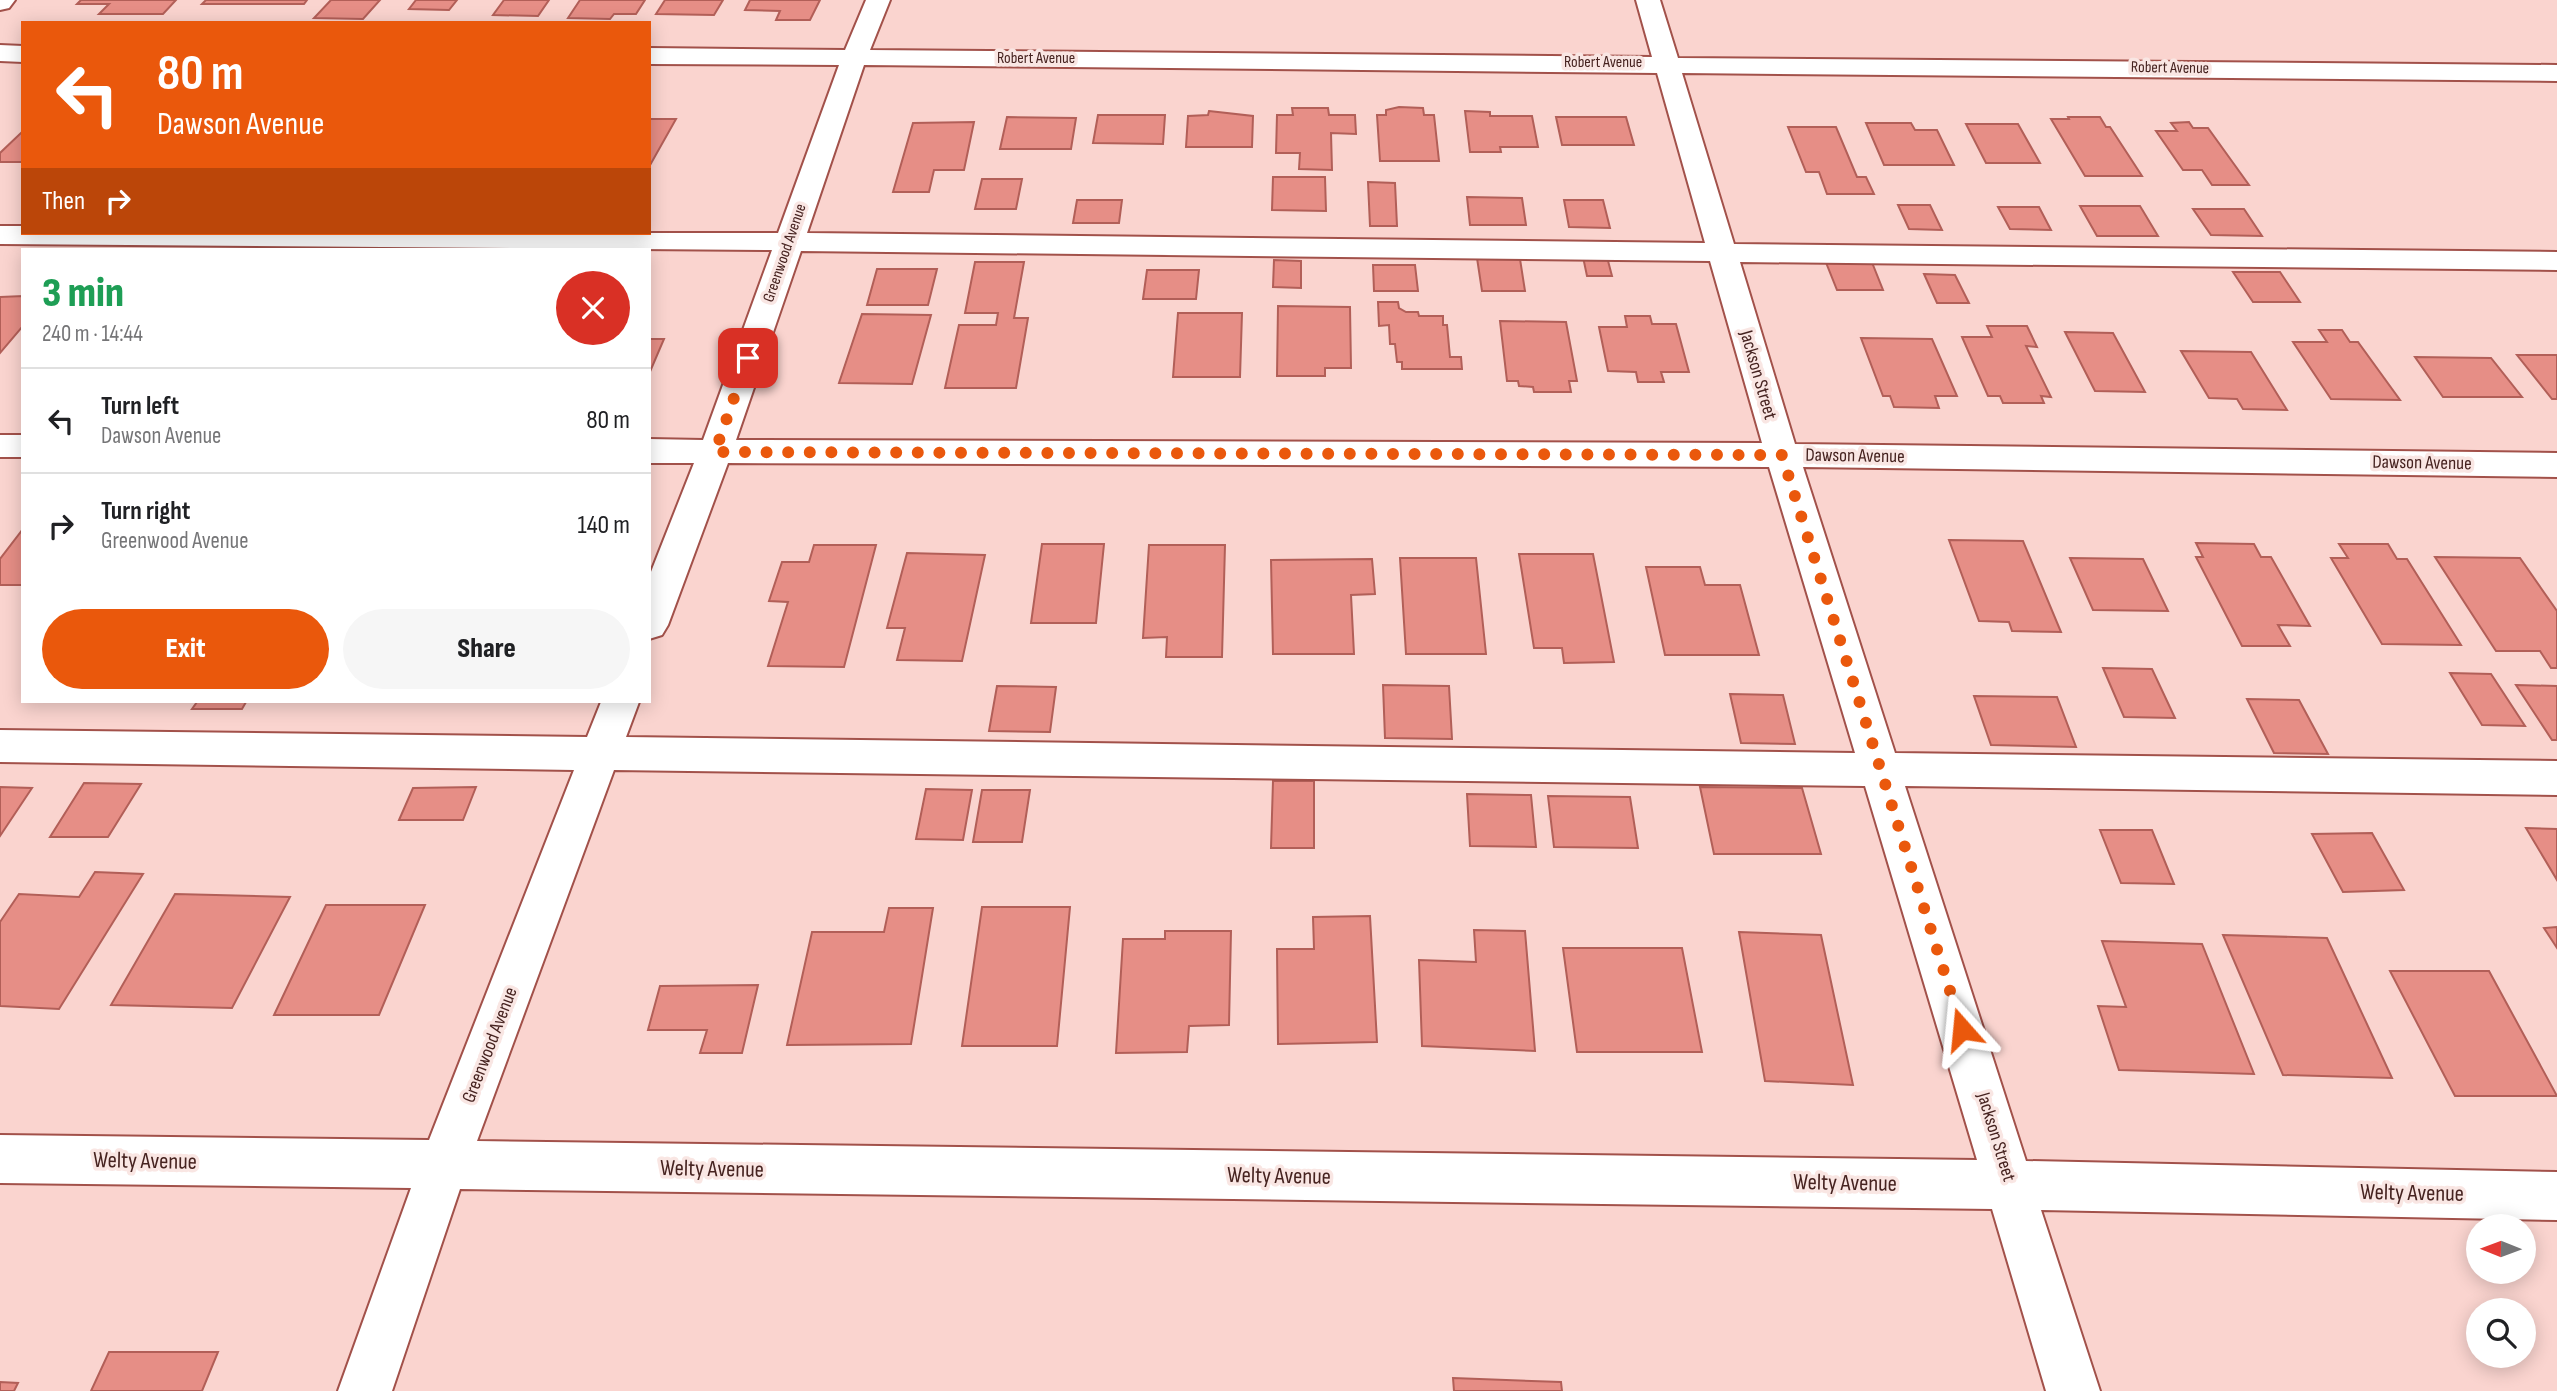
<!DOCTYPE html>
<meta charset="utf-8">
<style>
:root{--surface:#fff;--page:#f6f6f6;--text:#202124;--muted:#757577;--line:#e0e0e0;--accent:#ea580c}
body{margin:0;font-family:"Sofia Sans Condensed",sans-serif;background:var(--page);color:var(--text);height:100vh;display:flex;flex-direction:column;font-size:26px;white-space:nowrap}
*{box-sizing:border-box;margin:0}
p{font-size:23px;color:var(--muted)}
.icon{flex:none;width:38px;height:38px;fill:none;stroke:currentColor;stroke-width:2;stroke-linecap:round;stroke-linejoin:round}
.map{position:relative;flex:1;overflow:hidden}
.sheet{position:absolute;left:21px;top:248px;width:630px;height:455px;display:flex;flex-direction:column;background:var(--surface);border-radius:0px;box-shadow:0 4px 18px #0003}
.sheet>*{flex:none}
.guide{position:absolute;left:21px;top:21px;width:630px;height:214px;border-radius:0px;box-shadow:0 4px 18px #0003;background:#ea580c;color:#fff;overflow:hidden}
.needle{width:46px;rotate:271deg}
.fabs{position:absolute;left:2466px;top:1214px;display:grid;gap:14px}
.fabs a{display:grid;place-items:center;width:70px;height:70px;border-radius:50%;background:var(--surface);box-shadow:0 4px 18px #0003;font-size:35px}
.pin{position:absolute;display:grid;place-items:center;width:60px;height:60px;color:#fff;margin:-30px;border-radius:14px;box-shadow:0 4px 10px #0006}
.me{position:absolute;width:77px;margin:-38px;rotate:342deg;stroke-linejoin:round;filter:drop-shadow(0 0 5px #0008)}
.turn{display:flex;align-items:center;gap:24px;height:147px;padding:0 21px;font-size:32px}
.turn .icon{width:91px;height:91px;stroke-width:2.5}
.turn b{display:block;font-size:49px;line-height:60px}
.then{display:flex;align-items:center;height:66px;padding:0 21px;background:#0003;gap:14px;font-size:26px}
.round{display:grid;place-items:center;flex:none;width:74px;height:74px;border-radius:37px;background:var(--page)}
.summary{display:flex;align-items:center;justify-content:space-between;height:119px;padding:0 21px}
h1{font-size:42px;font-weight:800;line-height:52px;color:#1e9e55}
.button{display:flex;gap:14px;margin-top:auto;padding:14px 21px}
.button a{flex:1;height:80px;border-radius:42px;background:var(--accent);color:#fff;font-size:28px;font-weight:800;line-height:80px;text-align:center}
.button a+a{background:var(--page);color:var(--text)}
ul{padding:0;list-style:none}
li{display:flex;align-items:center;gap:21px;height:105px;padding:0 21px;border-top:2px solid var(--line)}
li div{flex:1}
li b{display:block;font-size:26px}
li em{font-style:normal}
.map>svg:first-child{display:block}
.building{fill:#e68e86;stroke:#b25f58;stroke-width:2}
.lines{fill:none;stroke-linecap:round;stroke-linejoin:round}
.minor-casing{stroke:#a2514a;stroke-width:4}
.minor{fill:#fff;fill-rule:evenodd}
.route{stroke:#ea580c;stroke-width:12;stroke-dasharray:0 21.6}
.labels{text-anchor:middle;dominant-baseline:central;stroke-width:7;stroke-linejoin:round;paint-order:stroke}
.far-street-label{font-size:16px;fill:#462320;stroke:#f9e6e3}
.street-label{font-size:19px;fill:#462320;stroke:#f9e6e3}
.near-street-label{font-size:23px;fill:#462320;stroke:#f9e6e3}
</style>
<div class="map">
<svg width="2557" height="1391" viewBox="0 0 2557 1391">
<rect width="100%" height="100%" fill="#fad4cf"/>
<g class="building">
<path d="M81,0h95l-13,14h-64l10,-10h-32z"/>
<path d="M206,0h101l-3,4h-102z"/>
<path d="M331,0h49l-17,19 -49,-1z"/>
<path d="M416,0h41l-8,10 -40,-1z"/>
<path d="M504,0h45l-11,16 -45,-1z"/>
<path d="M580,0h65l-9,14h-22l-4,5 -42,-1z"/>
<path d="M665,0h58l-9,15 -58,-1z"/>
<path d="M750,0h70l-10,20h-34l4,-9 -35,-1z"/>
<path d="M1399,107l24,1 1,7h10l5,46h-59l-3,-46h9v-5z"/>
<path d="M1292,108h36l1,7h26l1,19 -25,-1 1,37 -33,-1 1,-16h-24l1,-38h16z"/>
<path d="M1209,111l44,5 -1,31h-66l2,-31 20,-1z"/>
<path d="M1465,111l25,1v4h42l6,31h-38l1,5h-31z"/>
<path d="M1098,115h67l-2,29 -70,-1z"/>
<path d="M1007,117l69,1 -5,31h-71z"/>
<path d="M1556,117h70l8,28h-72z"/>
<path d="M2068,117h32l6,10h4l32,49h-57l-34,-57h18z"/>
<path d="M649,119h27l-27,48z"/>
<path d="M974,122l-10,48h-30l-5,22h-36l20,-69z"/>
<path d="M2189,122l4,6h15l41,57h-37l-10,-15h-19l-27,-39h21l-6,-8z"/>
<path d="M1866,123h45l4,7h22l17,35h-70z"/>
<path d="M1966,124h52l22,39h-54z"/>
<path d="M1788,127h48l21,50h9l8,17h-47l-8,-22h-13z"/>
<path d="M23,131v31h-23v-9z"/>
<path d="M1273,177h52l1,34 -54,-1z"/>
<path d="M982,179h40l-6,30h-41z"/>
<path d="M1368,182l27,1 2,43h-27z"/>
<path d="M1467,197l55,1 4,27h-56z"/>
<path d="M1077,200h45l-3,23h-46z"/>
<path d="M1564,200h39l7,28 -41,-1z"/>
<path d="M1898,205h32l12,25 -33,-1z"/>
<path d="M2080,206h60l18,30h-61z"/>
<path d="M1998,207h41l12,23 -41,-1z"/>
<path d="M2193,209h51l18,27 -51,-1z"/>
<path d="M1583,257h24l5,19h-25z"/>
<path d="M1477,258l43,1 5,32h-43z"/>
<path d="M1274,260l27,1v27l-28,-1z"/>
<path d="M1825,260h46l12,30h-46z"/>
<path d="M975,262h49l-10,56h14l-12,70h-71l14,-63h37l2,-12h-33z"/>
<path d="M1373,265h42l3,26h-44z"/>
<path d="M877,269h60l-9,36h-61z"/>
<path d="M1147,270h52l-3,29h-53z"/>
<path d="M2233,272h47l20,30h-47z"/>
<path d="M1924,274l31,1 14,28h-32z"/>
<path d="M23,296v30l-23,27v-56z"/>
<path d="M1378,302h20l1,6 7,4h12l1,4h24v9h4l3,32h11l1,12h-60v-7h-5l-2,-18h-5l-1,-19 -10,1z"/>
<path d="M1278,306l72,1 1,61h-26v8h-48z"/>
<path d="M1178,313h64l-2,64h-67z"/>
<path d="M862,314l69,1 -19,69 -73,-1z"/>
<path d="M1625,316h25l2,8h24l13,48h-28l3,10h-26l-2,-10 -28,-1 -9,-44h28z"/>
<path d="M1500,321l66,1 11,59h-8l2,11h-37l-1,-5 -14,-1 -1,-5h-11z"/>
<path d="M1987,326h40l10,21 -11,-1 25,51 -10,-1 3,7h-41l-3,-7h-12l-26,-59h30z"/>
<path d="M2319,330h23l8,12h8l42,58 -69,-1 -38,-57h34z"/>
<path d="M2065,332l48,1 32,59 -50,-1z"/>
<path d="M1861,338l71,1 25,57h-22l4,12 -45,-1 -4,-11h-7z"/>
<path d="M649,339h15l-15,35z"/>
<path d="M2181,351l70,1 36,58 -44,-1 -6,-10 -28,-1z"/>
<path d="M2517,355h40v44h-5z"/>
<path d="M2415,357l76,1 31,39h-79z"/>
<path d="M23,529v56h-23v-26z"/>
<path d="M1949,540l74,1 38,91 -49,-1 -3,-9 -30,-1z"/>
<path d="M2196,543l58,1 7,13h10l39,69 -32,-1 12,21h-48l-46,-89h7z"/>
<path d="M1042,544h62l-8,79h-65z"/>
<path d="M2339,544h49l9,15h10l54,86 -79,-1 -51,-86h17z"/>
<path d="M814,545h62l-32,122 -76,-1 20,-64 -19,-1 13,-39h27z"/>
<path d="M1149,545h76l-3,112h-56l1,-20 -24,1z"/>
<path d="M907,553l78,2 -23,106 -65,-1 8,-32h-18z"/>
<path d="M1519,554h74l21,108 -50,1 -2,-15h-28z"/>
<path d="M2435,557l85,1 37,53v57h-6l-11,-17h-44z"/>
<path d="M1400,558h76l10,96h-80z"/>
<path d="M2070,558l73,1 25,52 -75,-1z"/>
<path d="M1372,559l3,35 -24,1 3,59h-81l-2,-94z"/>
<path d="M1646,567h54l5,18h35l19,70h-94z"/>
<path d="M2103,668l49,1 23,49 -51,-1z"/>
<path d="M2450,673l41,1 34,52 -43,-1z"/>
<path d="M1383,685l66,1 3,53 -67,-1z"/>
<path d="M2516,685l41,1v54h-5z"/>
<path d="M997,686l59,1 -6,45 -61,-1z"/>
<path d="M1730,694l53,1 12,49 -54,-1z"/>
<path d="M1974,696l83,1 19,50 -85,-2z"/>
<path d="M2247,699l52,1 29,54 -54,-1z"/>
<path d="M197,702h49l-4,7h-50z"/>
<path d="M1273,781h41v67h-43z"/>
<path d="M84,783l57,1 -33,53h-58z"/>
<path d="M0,787l32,1 -32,48z"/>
<path d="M476,787l-13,33h-64l14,-32z"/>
<path d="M1700,787l102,1 19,66h-107z"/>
<path d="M926,789l46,1 -9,50 -47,-1z"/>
<path d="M982,790h48l-8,52h-49z"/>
<path d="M1467,794l64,1 5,52 -66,-1z"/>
<path d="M1548,796l82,1 8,51 -84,-1z"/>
<path d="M2526,828l31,1v51z"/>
<path d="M2100,830h52l22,54 -53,-1z"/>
<path d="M2372,833l32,57 -61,2 -31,-58z"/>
<path d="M95,872l48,2 -84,135 -59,-3v-84l19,-28 60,3z"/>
<path d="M175,894l115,3 -58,111 -121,-3z"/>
<path d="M326,905h99l-46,110h-105z"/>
<path d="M982,907h88l-13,139h-95z"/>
<path d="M889,908h44l-22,136 -124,1 25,-113h72z"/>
<path d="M1370,916l7,126 -99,2 -1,-95h37l-1,-32z"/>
<path d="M2557,927v21l-13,-20z"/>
<path d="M1474,930l51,1 10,120 -113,-5 -3,-86 57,2z"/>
<path d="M1165,931h66l-2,94 -40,1 -2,26 -71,1 7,-114h42z"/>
<path d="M1739,932l82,3 32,150 -88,-4z"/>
<path d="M2223,935l104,3 65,140 -109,-3z"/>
<path d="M2102,941l100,3 52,130 -135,-4 -21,-64 28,1z"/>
<path d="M1563,948h119l20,104h-125z"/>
<path d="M2390,971h99l68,125h-102z"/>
<path d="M758,985l-16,68h-42l7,-23h-59l12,-44z"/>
<path d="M109,1352h109l-16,39h-111z"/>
<path d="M1453,1378l108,4 1,9h-108z"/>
<path d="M0,1382l18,1 -4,8h-14z"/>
</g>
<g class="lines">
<g class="minor-casing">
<g id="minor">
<path d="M0,0h15l-6,8 -9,2z"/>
<path d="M866,0h24l-20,50 782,7 -16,-57h24l18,58 879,7v16l-875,-8 52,171 823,8v18l-817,-8 55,182 762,9v24l-754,-10 92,286 662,8v34l-652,-9 121,375 531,11v48l-516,-10 59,181h-54l-54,-182 -1532,-20 -68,202h-54l73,-203 -411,-5v-48l429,5 145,-370 -574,-8v-32l587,7 14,-35h38l-13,35 1229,16 -86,-286 -1041,-4 -60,162 -6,10 -13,4v-62l45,-114h-45v-24l54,1 69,-190 -772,-6v-18h23v7h755l61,-168 -190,-1v-16l196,2zM864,65l793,8 48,170 -898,-10zM801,251l909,10 52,182 -1026,-3zM614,770l1251,16 112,374 -1500,-19z"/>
<path d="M0,45l23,1v16l-23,-1z"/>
<rect x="0" y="435" width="23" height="22"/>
</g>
</g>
<use href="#minor" class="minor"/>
</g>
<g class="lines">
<path class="route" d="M748,358l-33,94 1067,3 180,574"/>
</g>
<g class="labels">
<g class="far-street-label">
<text x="1036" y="58">Robert Avenue</text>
<text x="1603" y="62">Robert Avenue</text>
<text transform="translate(2170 68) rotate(1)">Robert Avenue</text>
<text transform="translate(785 253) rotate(-71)">Greenwood Avenue</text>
</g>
<g class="street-label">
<text transform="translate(1758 375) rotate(74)">Jackson Street</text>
<text transform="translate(1855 456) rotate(1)">Dawson Avenue</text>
<text transform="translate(2422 463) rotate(1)">Dawson Avenue</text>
<text transform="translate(490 1045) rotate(-69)">Greenwood Avenue</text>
<text transform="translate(1996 1137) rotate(73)">Jackson Street</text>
</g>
<g class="near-street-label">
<text transform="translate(145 1161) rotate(1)">Welty Avenue</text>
<text transform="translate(712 1169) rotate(1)">Welty Avenue</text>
<text transform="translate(1279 1176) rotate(1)">Welty Avenue</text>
<text transform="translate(1845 1183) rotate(1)">Welty Avenue</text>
<text transform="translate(2412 1193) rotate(1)">Welty Avenue</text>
</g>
</g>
</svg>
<div class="fabs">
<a><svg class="needle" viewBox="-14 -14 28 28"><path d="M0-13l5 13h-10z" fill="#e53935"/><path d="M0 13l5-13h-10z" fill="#757577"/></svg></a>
<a><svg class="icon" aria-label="search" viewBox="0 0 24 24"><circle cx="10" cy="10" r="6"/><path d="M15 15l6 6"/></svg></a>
</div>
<div class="pin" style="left:748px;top:358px;background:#d93025"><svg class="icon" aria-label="arrive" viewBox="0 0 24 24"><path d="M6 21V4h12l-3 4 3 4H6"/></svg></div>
<svg class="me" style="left:1962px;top:1029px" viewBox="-20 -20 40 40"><path d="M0-17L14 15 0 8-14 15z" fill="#ea580c" stroke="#fff" stroke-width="4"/></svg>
<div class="guide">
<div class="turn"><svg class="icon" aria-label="left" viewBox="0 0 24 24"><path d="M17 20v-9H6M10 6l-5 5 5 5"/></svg><div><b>80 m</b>Dawson Avenue</div></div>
<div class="then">Then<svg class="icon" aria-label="right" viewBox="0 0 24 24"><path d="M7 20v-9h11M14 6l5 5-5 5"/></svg></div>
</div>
<section class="sheet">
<div class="summary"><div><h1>3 min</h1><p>240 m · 14:44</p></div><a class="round" style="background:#d93025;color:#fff"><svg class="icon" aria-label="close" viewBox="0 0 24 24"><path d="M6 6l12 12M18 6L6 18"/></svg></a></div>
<ul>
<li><svg class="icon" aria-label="left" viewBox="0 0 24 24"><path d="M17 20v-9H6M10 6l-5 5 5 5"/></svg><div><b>Turn left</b><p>Dawson Avenue</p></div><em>80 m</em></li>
<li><svg class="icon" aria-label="right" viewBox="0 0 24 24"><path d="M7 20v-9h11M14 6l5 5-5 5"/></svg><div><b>Turn right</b><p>Greenwood Avenue</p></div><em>140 m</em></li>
</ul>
<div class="button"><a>Exit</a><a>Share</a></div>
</section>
</div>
